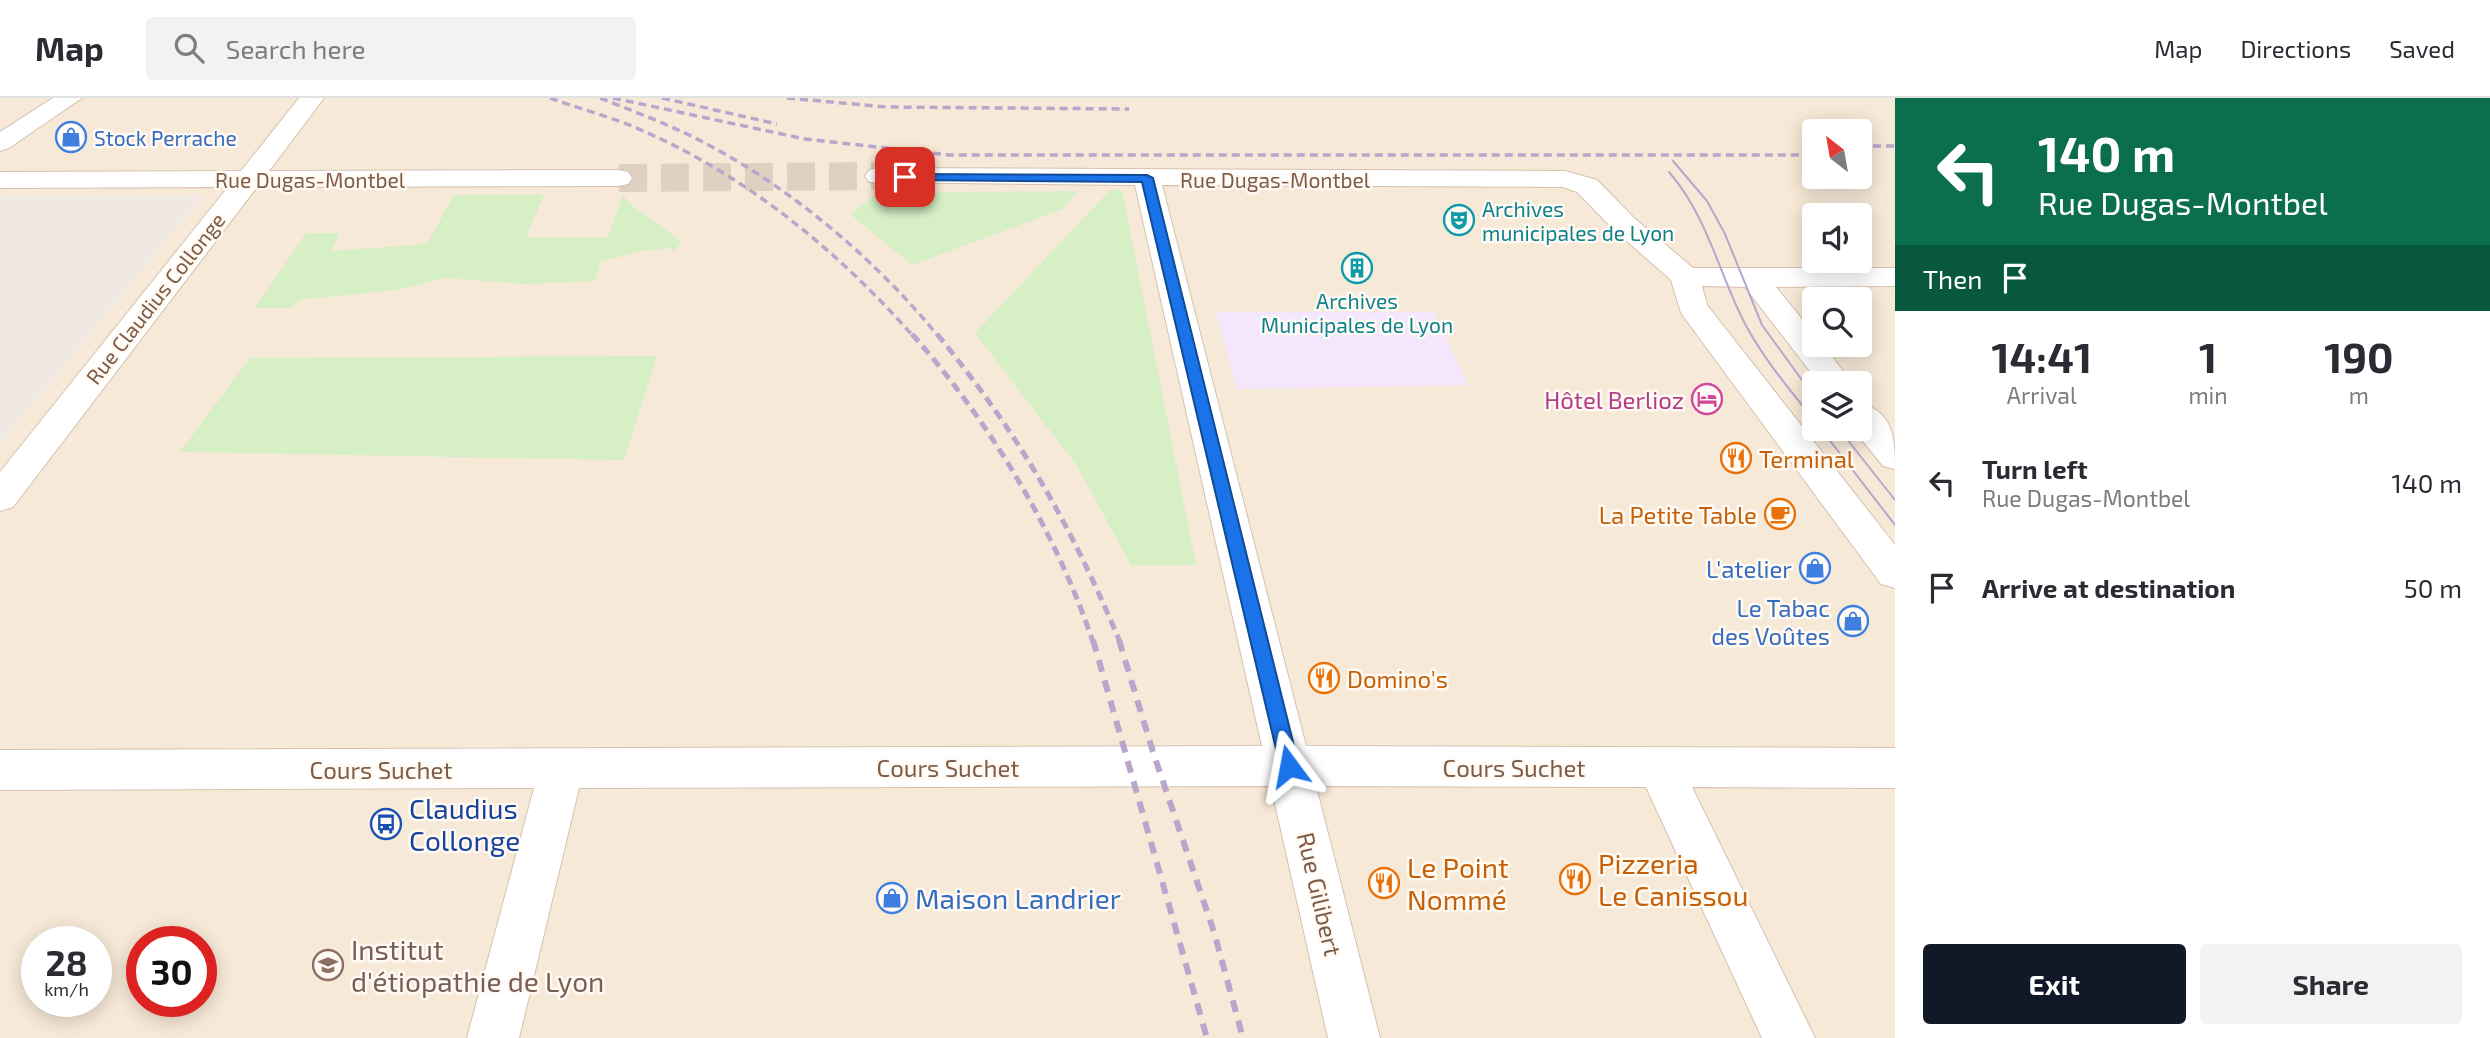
<!DOCTYPE html>
<meta charset="utf-8">
<style>
:root{--surface:#fff;--page:#f2f2f3;--text:#2b2b33;--muted:#7c7c81;--line:#e1e1e2;--accent:#111827}
body{margin:0;font-family:"Exo 2",sans-serif;background:var(--page);color:var(--text);height:100vh;display:flex;flex-direction:column;font-size:26px;white-space:nowrap}
*{box-sizing:border-box;margin:0}
p{font-size:23px;color:var(--muted)}
.icon{flex:none;width:38px;height:38px;fill:none;stroke:currentColor;stroke-width:2;stroke-linecap:round;stroke-linejoin:round}
.map{position:relative;flex:1;overflow:hidden}
.details{display:flex;flex-direction:column;background:var(--surface);width:595px}
.details>*{flex:none}
.banner{background:#0b6e4f;color:#fff;overflow:hidden}
.needle{width:46px;rotate:329deg}
.tools{position:absolute;left:1802px;top:21px;display:grid;gap:14px}
.tools a{display:grid;place-items:center;width:70px;height:70px;border-radius:7px;background:var(--surface);box-shadow:0 4px 18px #0003;font-size:35px}
.speed{position:absolute;left:21px;top:828px;display:flex;gap:14px;font-size:35px;font-weight:700;text-align:center}
.speed>*{display:grid;place-content:center;width:91px;height:91px;border-radius:50%;background:var(--surface);box-shadow:0 4px 18px #0003;line-height:1}
.speed small{font-size:18px;font-weight:400}
.speed .limit{border:10px solid #d22;background:#fff;color:#111}
.pin{position:absolute;display:grid;place-items:center;width:60px;height:60px;color:#fff;margin:-30px;border-radius:14px;box-shadow:0 4px 10px #0006}
.me{position:absolute;width:77px;margin:-38px;rotate:347deg;stroke-linejoin:round;filter:drop-shadow(0 0 5px #0008)}
.turn{display:flex;align-items:center;gap:24px;height:147px;padding:0 28px;font-size:32px}
.turn .icon{width:91px;height:91px;stroke-width:2.5}
.turn b{display:block;font-size:49px;line-height:60px}
.then{display:flex;align-items:center;height:66px;padding:0 28px;background:#0003;gap:14px;font-size:26px}
.eta{display:flex;justify-content:space-evenly;align-items:center;height:119px;text-align:center}
.eta b{font-size:42px;font-weight:700;line-height:49px}
.cta{display:flex;gap:14px;margin-top:auto;padding:14px 28px}
.cta a{flex:1;height:80px;border-radius:7px;background:var(--accent);color:#fff;font-size:28px;font-weight:700;line-height:80px;text-align:center}
.cta a+a{background:var(--page);color:var(--text)}
ul{padding:0;list-style:none}
li{display:flex;align-items:center;gap:21px;height:105px;padding:0 28px}
li div{flex:1}
li b{display:block;font-size:26px}
li em{font-style:normal}
header{display:flex;align-items:center;gap:42px;box-sizing:border-box;height:98px;padding:0 35px;background:var(--surface);border-bottom:2px solid var(--line)}
header strong{font-size:33px}
nav{display:flex;gap:38px;margin-inline-start:auto;font-size:24px}
.search{width:490px;height:63px;background:var(--page);display:flex;align-items:center;gap:18px;box-sizing:border-box;padding:0 24px;border-radius:7px;color:var(--muted);font-size:26px}
main{display:flex;flex:1;min-height:0}
.map>svg:first-child{display:block}
.residential{fill:#f7e9d7;fill-rule:evenodd}
.industrial{fill:#f0e9e3}
.education{fill:#f4e6fc}
.green{fill:#d6efc5}
.lines{fill:none;stroke-linecap:round;stroke-linejoin:round}
.minor-tunnel{stroke:#dfd0c2;stroke-width:28;stroke-dasharray:28 14;stroke-linecap:butt}
.minor-casing{stroke:#d6c0af;stroke-width:2}
.minor{fill:#fff;fill-rule:evenodd}
.tram{stroke:#baa5cc;stroke-width:2}
.rail-far2{stroke:#baa5cc;stroke-width:3.5;stroke-dasharray:8 5;stroke-linecap:butt}
.rail-far1{stroke:#baa5cc;stroke-width:5;stroke-dasharray:10 6;stroke-linecap:butt}
.rail{stroke:#baa5cc;stroke-width:6;stroke-dasharray:12 9;stroke-linecap:butt}
.route{fill:#1a73e8;stroke:#114b97;stroke-width:2}
.labels{text-anchor:middle;dominant-baseline:central;stroke-width:5;stroke-linejoin:round;paint-order:stroke}
.far-shop-label{font-size:21px;fill:#366cbe;stroke:#fffaf3;text-anchor:start}
.far-street-label{font-size:21px;fill:#7e5c48;stroke:#fffaf3}
.far-culture-label{font-size:21px;fill:#0d838f;stroke:#fffaf3;text-anchor:start}
.hotel-label{font-size:24px;fill:#b23c85;stroke:#fffaf3;text-anchor:end}
.food-label{font-size:24px;fill:#c56008;stroke:#fffaf3;text-anchor:start}
.shop-label{font-size:24px;fill:#366cbe;stroke:#fffaf3;text-anchor:end}
.street-label{font-size:24px;fill:#7e5c48;stroke:#fffaf3}
.near-transit-label{font-size:28px;fill:#164399;stroke:#fffaf3;text-anchor:start}
.near-food-label{font-size:28px;fill:#c56008;stroke:#fffaf3;text-anchor:start}
.near-shop-label{font-size:28px;fill:#366cbe;stroke:#fffaf3;text-anchor:start}
.near-education-label{font-size:28px;fill:#785e54;stroke:#fffaf3;text-anchor:start}
</style>
<header>
<strong>Map</strong>
<div class="search"><svg class="icon" aria-label="search" viewBox="0 0 24 24"><circle cx="10" cy="10" r="6"/><path d="M15 15l6 6"/></svg>Search here</div>
<nav><a>Map</a><a>Directions</a><a>Saved</a></nav>
</header>
<main>
<div class="map">
<svg width="1895" height="940" viewBox="0 0 1895 940">
<rect width="100%" height="100%" fill="#fff7ea"/>
<path class="residential" d="M0,0h1895v940h-1895zM1815,33h45v46h-45zM1815,117h45v46h-45zM1815,201h45v46h-45zM1815,285h45v46h-45zM37,844h59v59h-59zM142,844h59v59h-59z"/>
<path class="industrial" d="M0,98h203l-203,248z"/>
<path class="education" d="M1216,214h218l34,73 -231,4z"/>
<g class="green">
<path d="M1110,92h12l74,375h-65l-54,-99 -102,-133z"/>
<path d="M1078,93l-15,18 -151,56 -62,-51 29,-21z"/>
<path d="M454,97h90l-18,42h82l15,-42 8,10 51,37 -8,9 -3,-3 -31,3 -39,11 -6,19 -70,3 -80,-6 -48,12 -98,10 -7,8h-37l51,-75h34l-9,18 96,-7z"/>
<path d="M657,258l-33,104 -444,-8 70,-94z"/>
</g>
<g class="lines">
<path class="minor-tunnel" d="M619,80l259,-2"/>
<g class="minor-casing">
<g id="minor">
<path d="M53,0h29l-73,50 -9,3v-19z"/>
<path d="M299,0h25l-55,73 350,-1 9,2 4,6 -4,6 -9,2 -362,1 -244,320 -13,4v-39l228,-285 -228,1v-16l241,-1z"/>
<path d="M878,70l687,3 32,9 36,37 60,51h202v18l-119,1 39,48v10h8l29,38h-33l-74,-96 -43,-1 5,19 188,240v43l-14,-4 -200,-271 -10,-33 -58,-51 -36,-37 -14,-5 -401,-2 144,561 589,2v40l-203,-1 123,251h-53l-116,-251 -330,-1 64,252h-52l-57,-252 -692,2 -60,250h-52l67,-250 -534,2v-40l1262,-4 -127,-561 -266,-3 -4,-6 4,-6z"/>
<path d="M1860,305c34,9 35,37 35,66l-12,-3 -30,-37h7z"/>
</g>
</g>
<use href="#minor" class="minor"/>
<g class="tram">
<path d="M1673,63l34,40 18,33 37,91 53,73"/>
<path d="M1669,74c38,44 49,98 74,148 19,37 46,69 72,101"/>
<path d="M1821,331l74,96"/>
<path d="M1839,331l56,71"/>
</g>
<g class="rail-far2">
<path d="M550,0c30,11 62,19 91,32 106,46 196,120 272,206"/>
<path d="M600,0c30,12 60,23 89,37 94,46 183,120 249,201"/>
<path d="M613,0l192,41 144,16h866"/>
<path d="M662,0l115,26"/>
<path d="M787,0l100,9 242,2"/>
<path d="M1860,48h35"/>
</g>
<g class="rail-far1">
<path d="M912,236c78,88 143,196 181,308"/>
<path d="M937,236c82,100 133,189 183,308"/>
</g>
<g class="rail">
<path d="M1093,542l114,398"/>
<path d="M1119,542l34,112 61,180 29,106"/>
</g>
</g>
<path class="route" d="M901,76l246,1 6,3 146,588 -3,6 -7,2 -6,-2 -3,-6 -138,-584 -237,-2 -4,-1z"/>
<defs>
<g id="shop-ring" transform="scale(1.575)"><circle r="9.5" fill="#fffaf3" stroke="#3f7fe0" stroke-width="1.5"/><path d="M-5-2.5h2.3a2.7 3.5 0 0 1 5.4 0H5L5.5 6h-11ZM-1.5-2.5h3a1.5 2.3 0 0 0-3 0Z" fill="#3f7fe0"/></g>
<g id="theatre-ring" transform="scale(1.575)"><circle r="9.5" fill="#fffaf3" stroke="#0f9aa8" stroke-width="1.5"/><path d="M-5-5.5Q0-4 5-5.5V0Q5 5 0 6Q-5 5-5 0ZM-3.3-2.5H-1v1.5H-3.3ZM1-2.5H3.3v1.5H1ZM-2.8 1Q0 5.5 2.8 1Z" fill="#0f9aa8"/></g>
<g id="building-ring" transform="scale(1.575)"><circle r="9.5" fill="#fffaf3" stroke="#0f9aa8" stroke-width="1.5"/><path d="M-4-6H4V6H1V3H-1V6H-4ZM-2.5-4.3h1.7v1.8h-1.7ZM.8-4.3h1.7v1.8H.8ZM-2.5-1h1.7V.8h-1.7ZM.8-1h1.7V.8H.8Z" fill="#0f9aa8"/></g>
<g id="hotel-ring" transform="scale(1.575)"><circle r="9.5" fill="#fffaf3" stroke="#d1479c" stroke-width="1.5"/><path d="M-6-4.5h1.5V1H6V5H4.5V3h-9V5H-6ZM-4 0a1.8 1.8 0 1 1 3.6 0ZM.5 0V-2.5h3Q6-2.5 6 0Z" fill="#d1479c"/></g>
<g id="restaurant-ring" transform="scale(1.575)"><circle r="9.5" fill="#fffaf3" stroke="#e8710a" stroke-width="1.5"/><path d="M-5-6h1v4h1v-4h1v4h1v-4h1v5L-1.5 .5V6h-2V.5L-5-1ZM5-6V6H3V1.5H1.5Q1.5-4 5-6Z" fill="#e8710a"/></g>
<g id="cafe-ring" transform="scale(1.575)"><circle r="9.5" fill="#fffaf3" stroke="#e8710a" stroke-width="1.5"/><path d="M-5.5-4.5H6V0H3Q3 3.5 0 3.5H-2.5Q-5.5 3.5-5.5 0ZM3-3.2v2h1.7v-2ZM-6 4.5H4V6H-6Z" fill="#e8710a"/></g>
<g id="bus-ring" transform="scale(1.575)"><circle r="9.5" fill="#fffaf3" stroke="#1a4fb4" stroke-width="1.5"/><path d="M-5-6H5V4H4V6H2V4H-2V6H-4V4H-5ZM-3.5-4V0h7V-4ZM-3.5 1.2v1.5H-2V1.2ZM2 1.2v1.5H3.5V1.2Z" fill="#1a4fb4"/></g>
<g id="university-ring" transform="scale(1.575)"><circle r="9.5" fill="#fffaf3" stroke="#8d6e63" stroke-width="1.5"/><path d="M0-5L7-2L0 1L-7-2ZM-4 1L0 2.5L4 1V4Q0 6-4 4Z" fill="#8d6e63"/></g>
</defs>
<g fill-rule="evenodd">
<use href="#shop-ring" x="71" y="39"/>
<use href="#theatre-ring" x="1459" y="122"/>
<use href="#building-ring" x="1357" y="170"/>
<use href="#hotel-ring" x="1707" y="301"/>
<use href="#restaurant-ring" x="1736" y="360"/>
<use href="#cafe-ring" x="1780" y="416"/>
<use href="#shop-ring" x="1815" y="470"/>
<use href="#shop-ring" x="1853" y="523"/>
<use href="#restaurant-ring" x="1324" y="580"/>
<use href="#bus-ring" x="386" y="726"/>
<use href="#restaurant-ring" x="1575" y="781"/>
<use href="#restaurant-ring" x="1384" y="785"/>
<use href="#shop-ring" x="892" y="800"/>
<use href="#university-ring" x="328" y="867"/>
</g>
<g class="labels">
<g class="far-shop-label">
<text x="94" y="39">Stock Perrache</text>
</g>
<g class="far-street-label">
<text x="310" y="81">Rue Dugas-Montbel</text>
<text x="1275" y="81">Rue Dugas-Montbel</text>
<text transform="translate(155 200) rotate(-52)">Rue Claudius Collonge</text>
</g>
<g class="far-culture-label">
<text x="1482" y="110">Archives<tspan x="1482" dy="24">municipales de Lyon</tspan></text>
<text x="1357" y="202" text-anchor="middle">Archives<tspan x="1357" dy="24">Municipales de Lyon</tspan></text>
</g>
<g class="hotel-label">
<text x="1684" y="301">Hôtel Berlioz</text>
</g>
<g class="food-label">
<text x="1759" y="360">Terminal</text>
<text x="1757" y="416" text-anchor="end">La Petite Table</text>
<text x="1347" y="580">Domino's</text>
</g>
<g class="shop-label">
<text x="1792" y="470">L'atelier</text>
<text x="1830" y="509">Le Tabac<tspan x="1830" dy="28">des Voûtes</tspan></text>
</g>
<g class="street-label">
<text x="948" y="669">Cours Suchet</text>
<text x="1514" y="669">Cours Suchet</text>
<text x="381" y="671">Cours Suchet</text>
<text transform="translate(1320 796) rotate(77)">Rue Gilibert</text>
</g>
<g class="near-transit-label">
<text x="409" y="710">Claudius<tspan x="409" dy="32">Collonge</tspan></text>
</g>
<g class="near-food-label">
<text x="1598" y="765">Pizzeria<tspan x="1598" dy="32">Le Canissou</tspan></text>
<text x="1407" y="769">Le Point<tspan x="1407" dy="32">Nommé</tspan></text>
</g>
<g class="near-shop-label">
<text x="915" y="800">Maison Landrier</text>
</g>
<g class="near-education-label">
<text x="351" y="851">Institut<tspan x="351" dy="32">d'étiopathie de Lyon</tspan></text>
</g>
</g>
</svg>
<div class="tools">
<a><svg class="needle" viewBox="-14 -14 28 28"><path d="M0-13l5 13h-10z" fill="#e53935"/><path d="M0 13l5-13h-10z" fill="#7c7c81"/></svg></a>
<a><svg class="icon" aria-label="sound" viewBox="0 0 24 24"><path d="M4 9h4l5-4v14l-5-4H4zM17 9q2 3 0 6"/></svg></a>
<a><svg class="icon" aria-label="search" viewBox="0 0 24 24"><circle cx="10" cy="10" r="6"/><path d="M15 15l6 6"/></svg></a>
<a><svg class="icon" aria-label="layers" viewBox="0 0 24 24"><path d="M12 4l9 5-9 5-9-5zM3 14l9 5 9-5"/></svg></a>
</div>
<div class="speed"><div>28<small>km/h</small></div><div class="limit">30</div></div>
<div class="pin" style="left:905px;top:79px;background:#d93025"><svg class="icon" aria-label="arrive" viewBox="0 0 24 24"><path d="M6 21V4h12l-3 4 3 4H6"/></svg></div>
<svg class="me" style="left:1289px;top:668px" viewBox="-20 -20 40 40"><path d="M0-17L14 15 0 8-14 15z" fill="#1a73e8" stroke="#fff" stroke-width="4"/></svg>
</div>
<section class="details">
<div class="banner">
<div class="turn"><svg class="icon" aria-label="left" viewBox="0 0 24 24"><path d="M17 20v-9H6M10 6l-5 5 5 5"/></svg><div><b>140 m</b>Rue Dugas-Montbel</div></div>
<div class="then">Then<svg class="icon" aria-label="arrive" viewBox="0 0 24 24"><path d="M6 21V4h12l-3 4 3 4H6"/></svg></div>
</div>
<div class="eta">
<div><b>14:41</b><p>Arrival</p></div>
<div><b>1</b><p>min</p></div>
<div><b>190</b><p>m</p></div>
</div>
<ul>
<li><svg class="icon" aria-label="left" viewBox="0 0 24 24"><path d="M17 20v-9H6M10 6l-5 5 5 5"/></svg><div><b>Turn left</b><p>Rue Dugas-Montbel</p></div><em>140 m</em></li>
<li><svg class="icon" aria-label="arrive" viewBox="0 0 24 24"><path d="M6 21V4h12l-3 4 3 4H6"/></svg><div><b>Arrive at destination</b></div><em>50 m</em></li>
</ul>
<div class="cta"><a>Exit</a><a>Share</a></div>
</section>
</main>
